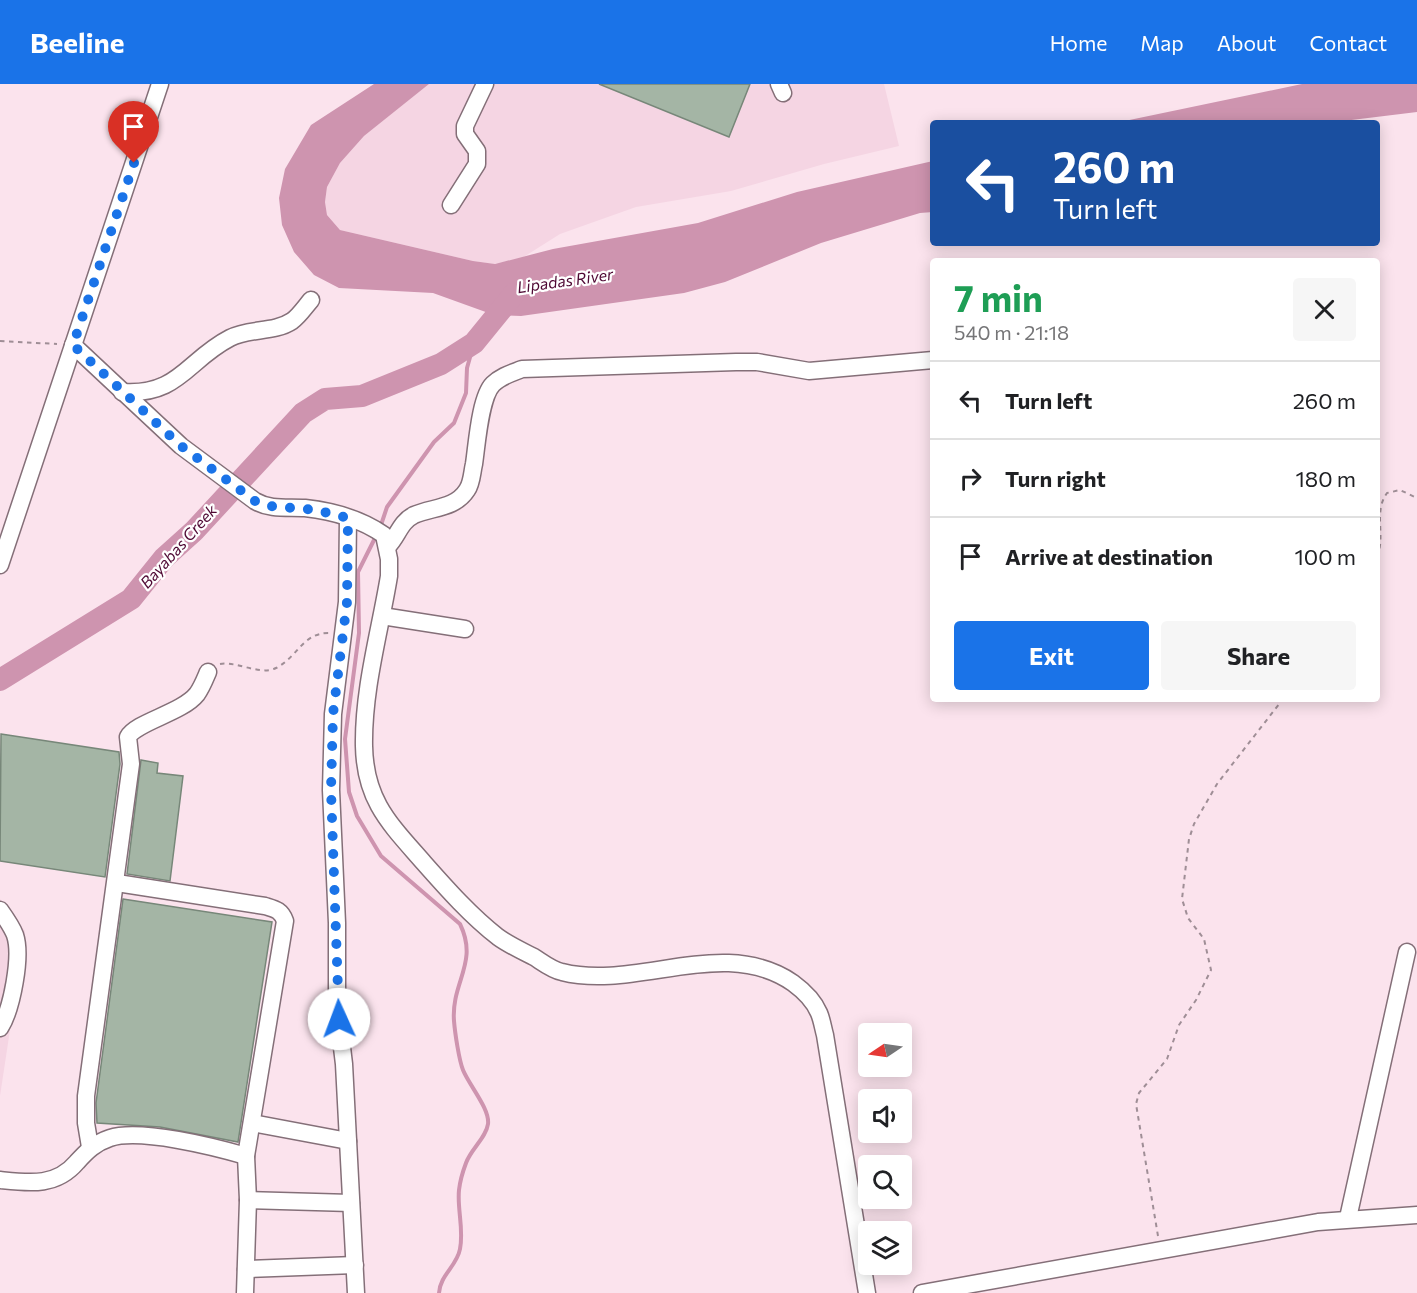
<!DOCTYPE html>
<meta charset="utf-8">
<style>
:root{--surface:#fff;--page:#f6f6f6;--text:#202124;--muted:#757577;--line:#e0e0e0;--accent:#1a73e8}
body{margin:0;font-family:Commissioner,sans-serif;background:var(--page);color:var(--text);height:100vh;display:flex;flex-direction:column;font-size:22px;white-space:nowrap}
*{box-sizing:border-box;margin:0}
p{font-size:20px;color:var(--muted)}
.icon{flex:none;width:33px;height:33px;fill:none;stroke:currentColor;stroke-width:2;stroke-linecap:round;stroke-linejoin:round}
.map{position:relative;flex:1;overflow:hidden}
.details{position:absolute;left:930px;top:174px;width:450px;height:444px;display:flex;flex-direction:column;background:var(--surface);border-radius:6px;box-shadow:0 3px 15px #0003}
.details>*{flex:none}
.top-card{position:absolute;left:930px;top:36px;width:450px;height:126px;border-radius:6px;box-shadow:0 3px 15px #0003;background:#1a4fa0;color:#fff;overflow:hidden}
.needle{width:39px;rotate:257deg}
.buttons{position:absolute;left:858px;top:939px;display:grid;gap:12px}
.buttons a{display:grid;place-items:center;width:54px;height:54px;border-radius:6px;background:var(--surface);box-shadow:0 3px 15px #0003;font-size:30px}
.pin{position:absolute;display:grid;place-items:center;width:51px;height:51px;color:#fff;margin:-62px -26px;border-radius:50% 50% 50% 0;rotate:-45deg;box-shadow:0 0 6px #0007}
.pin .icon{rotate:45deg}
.me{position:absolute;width:66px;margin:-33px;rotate:358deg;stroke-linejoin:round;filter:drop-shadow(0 0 4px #0008)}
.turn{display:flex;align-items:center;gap:21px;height:126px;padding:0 24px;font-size:27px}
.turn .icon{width:78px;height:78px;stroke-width:2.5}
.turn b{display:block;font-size:42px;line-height:51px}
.round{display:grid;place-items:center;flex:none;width:63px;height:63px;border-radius:6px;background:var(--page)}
.head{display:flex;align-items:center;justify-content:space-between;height:102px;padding:0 24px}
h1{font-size:36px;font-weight:700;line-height:45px;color:#1e9e55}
.action{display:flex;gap:12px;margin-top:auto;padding:12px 24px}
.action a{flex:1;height:69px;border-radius:6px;background:var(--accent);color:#fff;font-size:24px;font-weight:700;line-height:69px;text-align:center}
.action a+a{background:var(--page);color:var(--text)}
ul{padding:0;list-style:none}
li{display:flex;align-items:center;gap:18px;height:78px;padding:0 24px;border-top:2px solid var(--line)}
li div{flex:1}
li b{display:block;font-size:22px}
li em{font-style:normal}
header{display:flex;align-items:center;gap:36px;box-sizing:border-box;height:84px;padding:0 30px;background:var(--accent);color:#fff}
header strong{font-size:28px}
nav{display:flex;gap:33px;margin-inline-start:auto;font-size:21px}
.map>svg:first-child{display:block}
.built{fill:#f5d5e3}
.water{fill:#ce94af}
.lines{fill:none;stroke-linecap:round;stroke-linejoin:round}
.stream{stroke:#ce94af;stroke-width:4}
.river{stroke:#ce94af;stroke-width:22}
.building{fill:#a4b5a5;stroke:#778779;stroke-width:1.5}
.minor-casing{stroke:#846f78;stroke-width:19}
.path{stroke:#9f8e96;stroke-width:2;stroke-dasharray:4.5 4.5;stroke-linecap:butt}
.minor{stroke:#fff;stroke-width:16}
.route{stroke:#1a73e8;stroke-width:10;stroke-dasharray:0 18}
.labels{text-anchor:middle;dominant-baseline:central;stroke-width:4.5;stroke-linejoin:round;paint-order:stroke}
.water-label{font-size:16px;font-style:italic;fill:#4f0934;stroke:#fff}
</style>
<header>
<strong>Beeline</strong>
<nav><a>Home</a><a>Map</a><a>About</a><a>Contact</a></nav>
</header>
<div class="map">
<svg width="1417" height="1209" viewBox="0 0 1417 1209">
<rect width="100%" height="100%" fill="#fbe3ed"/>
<g class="built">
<path d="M429,0h455l15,62 -75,18 -93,27 -95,16 -76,27 -38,24 -28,6 -21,-3 -133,-31 -13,-15 -2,-13 2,-15 13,-24 24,-27z"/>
<path d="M0,815l25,32 -25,165z"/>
</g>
<g class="water">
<path d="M374,0h55l-65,52 -24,27 -13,24 -2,15 2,13 13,15 133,31 22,3 58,-15 145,-26 99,-31 136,-31v51l-13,1 -99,30 -96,39 -41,11 -163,23 -27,-1 -61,-22 -94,-5 -25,-13 -20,-23 -12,-27 -3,-27 6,-29 26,-44z"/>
<path d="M1302,0h115v28l-90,11h-212z"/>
</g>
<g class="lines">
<g class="stream">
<path d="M380,444l7,-21 47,-65 20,-19 12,-30 1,-25 7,-25"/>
<path d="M377,450l-19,38 1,61 -14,106 4,53 8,24 24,40 79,68c19,39 -9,58 -6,97 1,12 5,39 9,49 6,15 27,39 25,54 -2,14 -17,25 -22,39 -3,8 -6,18 -7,27 -2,19 5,39 1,59 -3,17 -20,26 -21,44"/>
</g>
<path class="river" d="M0,596l131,-81 33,-41 30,-27 109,-118 22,-14 37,-3 79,-32 33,-21 40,-49"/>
</g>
<g class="building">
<path d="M599,0h151l-21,53z"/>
<path d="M1,650l118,18 1,12 -15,113 -105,-16z"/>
<path d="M141,676l17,3 -1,10 26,3 -13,105 -43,-7z"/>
<path d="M123,815l149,23 -34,220 -78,-15 -63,-4 -1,-20z"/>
</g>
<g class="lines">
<g class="minor-casing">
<g id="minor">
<path d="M779,0l4,9"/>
<path d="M451,121l26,-41v-13l-12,-17v-8l20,-42"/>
<path d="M73,261l108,101 74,55c15,9 32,6 50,7 27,3 56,11 79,27l5,24v17c-9,55 -26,113 -25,170 1,55 26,78 60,117 23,26 47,53 74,74 11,8 24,14 36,20 8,5 18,13 28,15 74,19 162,-37 231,11 11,8 21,18 26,30 3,7 4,15 6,22l42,258"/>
<path d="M122,308c57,4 65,-32 108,-54 19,-10 44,-5 62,-17 7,-5 13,-14 19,-21"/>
<path d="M348,434l-1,84 -14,112 -2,76 6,133v83l7,58 12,229"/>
<path d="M388,462c10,-10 12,-24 26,-31 18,-8 41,-6 53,-25 5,-7 5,-18 7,-26 3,-20 6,-67 19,-80 8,-8 19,-11 29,-15l214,-7h21l52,9 124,-11"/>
<path d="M0,481l160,-481"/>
<path d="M382,532l83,13"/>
<path d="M117,799l148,23c10,3 16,4 20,15l-39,235 2,44 -3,93"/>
<path d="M0,826c5,7 12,17 15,25 7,21 -3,74 -15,93"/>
<path d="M252,1039l96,18"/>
<path d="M90,1063l-4,-24v-27l45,-332 -3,-27c8,-15 54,-24 69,-43 5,-7 8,-15 11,-22"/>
<path d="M0,1096c29,3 56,7 77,-18 10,-11 18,-19 33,-24 30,-10 105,9 136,18"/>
<path d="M248,1116l103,3"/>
<path d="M1348,1134l59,-266"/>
<path d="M246,1185l109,-4"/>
<path d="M922,1209l396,-71 99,-7"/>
</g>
</g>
<g class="path">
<path d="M0,257l57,3"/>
<path d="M1377,473c9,-21 -4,-45 10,-64l13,-3 17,8"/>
<path d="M220,580c18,-3 40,12 56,4 22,-11 26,-35 53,-35"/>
<path d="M1158,1152l-22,-132 3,-11 28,-34 12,-34 17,-25 15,-30 -7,-31 -16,-21 -6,-19 7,-60 5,-15 23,-40 66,-85"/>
</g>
<use href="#minor" class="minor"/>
</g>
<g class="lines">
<path class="route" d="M134,79l-61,182 108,101 74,55 13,5 48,4 32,8 -1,84 -14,112 -2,76 8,229"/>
</g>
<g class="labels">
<g class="water-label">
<text transform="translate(565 196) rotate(-8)">Lipadas River</text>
<text transform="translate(178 462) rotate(-48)">Bayabas Creek</text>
</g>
</g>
</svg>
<div class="buttons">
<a><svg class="needle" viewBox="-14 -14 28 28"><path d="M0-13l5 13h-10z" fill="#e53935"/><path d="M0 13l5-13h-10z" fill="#757577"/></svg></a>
<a><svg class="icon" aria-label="sound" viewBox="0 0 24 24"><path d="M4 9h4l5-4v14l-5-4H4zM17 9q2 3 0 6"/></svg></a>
<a><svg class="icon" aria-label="search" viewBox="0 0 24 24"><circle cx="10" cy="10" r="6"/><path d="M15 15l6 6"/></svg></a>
<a><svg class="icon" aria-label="layers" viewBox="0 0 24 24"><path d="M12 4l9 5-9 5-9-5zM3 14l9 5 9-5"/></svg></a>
</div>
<div class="pin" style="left:134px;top:79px;background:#d93025"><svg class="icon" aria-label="arrive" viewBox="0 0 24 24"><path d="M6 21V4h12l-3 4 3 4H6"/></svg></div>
<svg class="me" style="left:339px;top:935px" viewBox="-20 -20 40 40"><circle r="19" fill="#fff"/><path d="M0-13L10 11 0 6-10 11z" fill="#1a73e8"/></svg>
<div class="top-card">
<div class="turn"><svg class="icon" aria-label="left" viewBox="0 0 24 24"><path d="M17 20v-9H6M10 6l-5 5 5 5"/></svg><div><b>260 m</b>Turn left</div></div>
</div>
<section class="details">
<div class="head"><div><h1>7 min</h1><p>540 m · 21:18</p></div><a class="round"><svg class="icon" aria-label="close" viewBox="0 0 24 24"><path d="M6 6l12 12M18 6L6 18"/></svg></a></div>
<ul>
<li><svg class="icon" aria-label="left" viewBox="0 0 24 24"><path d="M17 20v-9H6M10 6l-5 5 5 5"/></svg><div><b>Turn left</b></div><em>260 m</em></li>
<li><svg class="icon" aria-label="right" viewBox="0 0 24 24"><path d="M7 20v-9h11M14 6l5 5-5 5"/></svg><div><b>Turn right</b></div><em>180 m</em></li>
<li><svg class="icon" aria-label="arrive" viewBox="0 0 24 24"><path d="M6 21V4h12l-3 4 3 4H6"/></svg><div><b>Arrive at destination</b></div><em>100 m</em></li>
</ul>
<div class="action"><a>Exit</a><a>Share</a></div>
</section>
</div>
